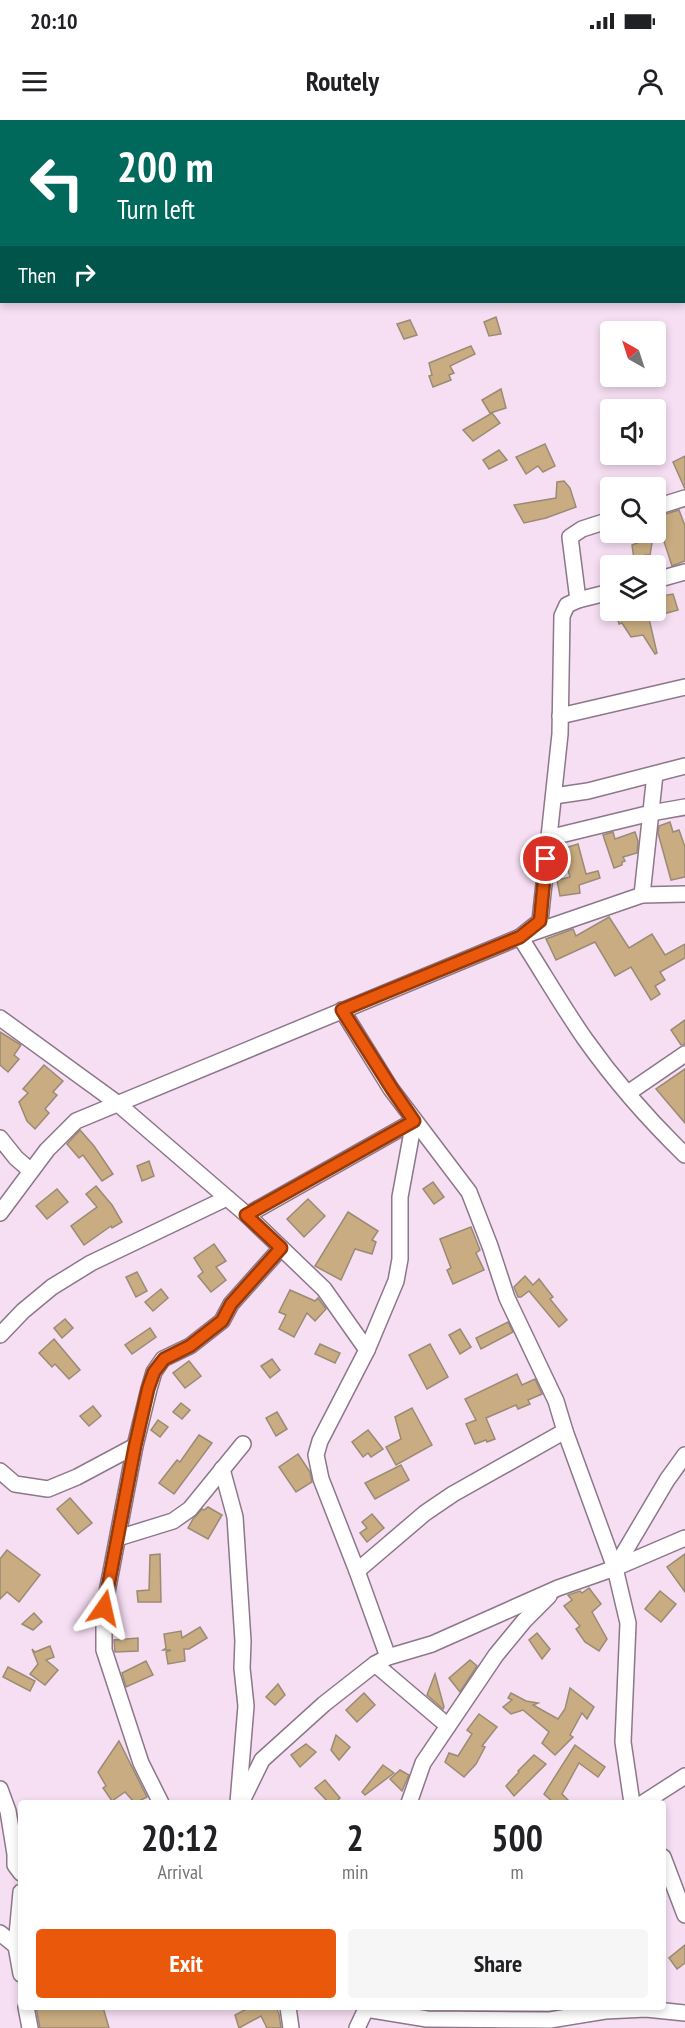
<!DOCTYPE html>
<style>
:root{--surface:#fff;--page:#f6f6f6;--text:#202124;--muted:#757577;--accent:#ea580c}
body{margin:0;font-family:"PT Sans Narrow",sans-serif;background:var(--page);color:var(--text);height:100vh;display:flex;flex-direction:column;font-size:22px;white-space:nowrap}
*{box-sizing:border-box;margin:0}
p{font-size:20px;color:var(--muted)}
.icon{flex:none;width:33px;height:33px;fill:none;stroke:currentColor;stroke-width:2;stroke-linecap:round;stroke-linejoin:round}
.map{position:relative;flex:1;overflow:hidden}
.details{position:absolute;left:18px;top:1680px;width:648px;height:210px;display:flex;flex-direction:column;background:var(--surface);border-radius:6px;box-shadow:0 3px 9px #0003}
.details>*{flex:none}
.top-card{position:absolute;left:0px;top:0px;width:686px;height:183px;box-shadow:0 3px 9px #0003;background:#00695c;color:#fff;overflow:hidden}
.needle{width:39px;rotate:321deg}
.controls{position:absolute;left:600px;top:201px;display:grid;gap:12px}
.controls a{display:grid;place-items:center;width:66px;height:66px;border-radius:6px;background:var(--surface);box-shadow:0 3px 9px #0003;font-size:30px}
.pin{position:absolute;display:grid;place-items:center;width:51px;height:51px;color:#fff;margin:-26px;border:3px solid #fff;border-radius:50%;box-shadow:0 2px 6px #0007}
.me{position:absolute;width:66px;margin:-33px;rotate:11deg;stroke-linejoin:round;filter:drop-shadow(0 0 4px #0008)}
.turn{display:flex;align-items:center;gap:21px;height:126px;padding:0 18px;font-size:27px}
.turn .icon{width:78px;height:78px;stroke-width:2.5}
.turn b{display:block;font-size:42px;line-height:51px}
.then{display:flex;align-items:center;height:57px;padding:0 18px;background:#0003;gap:12px;font-size:22px}
.eta{display:flex;justify-content:space-evenly;align-items:center;height:102px;text-align:center}
.eta b{font-size:36px;font-weight:800;line-height:42px}
.primary-button{display:flex;gap:12px;margin-top:auto;padding:12px 18px}
.primary-button a{flex:1;height:69px;border-radius:6px;background:var(--accent);color:#fff;font-size:24px;font-weight:800;line-height:69px;text-align:center}
.primary-button a+a{background:var(--page);color:var(--text)}
.status{display:flex;justify-content:space-between;align-items:center;height:42px;padding:0 30px;background:var(--surface);direction:ltr}
.status svg{height:16px;fill:currentColor}
header{display:flex;justify-content:space-between;align-items:center;height:78px;padding:0 18px;background:var(--surface);font-size:27px;font-weight:800}
.map>svg:first-child{display:block}
.building{fill:#c9ac81;stroke:#9a8b74;stroke-width:1.5}
.lines{fill:none;stroke-linecap:round;stroke-linejoin:round}
.minor-casing{stroke:#8d778a;stroke-width:18}
.minor{stroke:#fff;stroke-width:15}
.route-casing{stroke:#983908;stroke-width:15}
.route{stroke:#ea580c;stroke-width:10}
</style>
<div class="status"><b>20:10</b><svg viewBox="0 0 49 12"><path d="M0 12V9h3v3zM5 12V6h3v6zM10 12V3h3v9zM15 12V0h3v12zM26 1h20v11H26zM47 4h2v5h-2z"/></svg></div>
<header><svg class="icon" aria-label="menu" viewBox="0 0 24 24"><path d="M4 6h16M4 12h16M4 18h16"/></svg>Routely<svg class="icon" aria-label="person" viewBox="0 0 24 24"><circle cx="12" cy="8" r="4"/><path d="M4 21q1-7 8-7t8 7"/></svg></header>
<div class="map">
<svg width="685" height="1908" viewBox="0 0 685 1908">
<rect width="100%" height="100%" fill="#f6def3"/>
<g class="building">
<path d="M496,197l5,17 -12,2 -5,-14z"/>
<path d="M410,200l7,15 -13,4 -7,-15z"/>
<path d="M471,226l4,8 -25,12 4,7 -5,2 2,5 -18,7 -4,-11 3,-1 -3,-12z"/>
<path d="M501,269l5,19 -16,5 -8,-13z"/>
<path d="M492,293l8,10 -27,18 -10,-11z"/>
<path d="M545,324l10,22 -12,6 -5,-6 -12,8 -10,-17z"/>
<path d="M499,330l8,10 -18,9 -6,-9z"/>
<path d="M685,336v33l-12,-27z"/>
<path d="M564,361l6,7 6,19 -30,11 -22,5 -10,-18 42,-7 1,-16z"/>
<path d="M679,390l6,16v35l-13,5 -16,-49z"/>
<path d="M653,417l-3,18h-5v6l-10,5 -3,-21z"/>
<path d="M673,474l5,16 -22,6v-19z"/>
<path d="M615,490h32l10,43 -2,1 -12,-19 -12,2 -9,-14 -3,1z"/>
<path d="M670,702l3,10 6,-2 6,17v30l-14,3 -13,-47 1,-7z"/>
<path d="M613,712l2,7 20,-7 3,9 -1,12 -14,4 2,4 -3,1v3l-8,3 -11,-33z"/>
<path d="M578,724l8,30 12,-3 2,7 -21,7 1,8 -20,3 -3,-16 13,-3 -8,-28z"/>
<path d="M609,797l20,31 23,-14 13,21 20,-11v14l-25,14 5,8 -10,6 5,8 -9,6 -20,-33 -16,9 -20,-34 -39,18 -10,-21 27,-10 3,7z"/>
<path d="M685,900v24l-4,1 -10,-15z"/>
<path d="M0,912l21,13 -7,10 5,4 -11,13 -8,-7z"/>
<path d="M44,945l19,16 -10,11 4,3 -12,14 4,4 -14,16 -8,-8 -8,-19 9,-9 -5,-4z"/>
<path d="M685,949v54l-29,-34z"/>
<path d="M80,1010l14,16 19,28 -11,7 -19,-26 -4,3 -12,-14z"/>
<path d="M149,1041l5,15 -12,5 -5,-15z"/>
<path d="M433,1062l11,15 -10,7 -11,-15z"/>
<path d="M96,1066l16,19 10,17 -10,6 -1,-2 -27,19 -13,-19 26,-19 -11,-13z"/>
<path d="M57,1069l11,13 -21,17 -11,-13z"/>
<path d="M308,1079l17,17 -21,21 -17,-18z"/>
<path d="M348,1092l30,19 -6,9 4,2 -4,12 -17,-5 -14,31 -26,-14z"/>
<path d="M471,1107l9,23 -4,3 8,17 -31,14 -6,-14 4,-2 -11,-29z"/>
<path d="M214,1124l12,17 -10,6 10,13 -15,12 -13,-16 5,-4 -9,-14z"/>
<path d="M137,1152l10,19 -11,6 -10,-20z"/>
<path d="M525,1156l8,9 6,-6 14,18 -3,2 17,21 -8,7 -30,-36 -8,6h-3l-4,-10z"/>
<path d="M161,1169l7,9 -15,13 -8,-9z"/>
<path d="M290,1170l25,11 3,-3 8,11 -11,12 -8,-8 -13,24 -15,-8 7,-14 -7,-3z"/>
<path d="M65,1199l8,9 -11,10 -8,-10z"/>
<path d="M508,1202l5,10 -32,17 -5,-11z"/>
<path d="M150,1208l6,9 -24,17 -7,-9z"/>
<path d="M460,1209l11,18 -11,7 -11,-19z"/>
<path d="M54,1219l26,31 -11,9 -14,-15 -3,3 -13,-14z"/>
<path d="M320,1224l20,9 -5,10 -20,-9z"/>
<path d="M430,1224l18,33 -21,12 -18,-34z"/>
<path d="M272,1239l8,11 -10,8 -9,-12z"/>
<path d="M189,1241l12,15 -16,12 -12,-15z"/>
<path d="M517,1254l5,11 13,-6 7,15 -14,6 2,4 -12,5 -2,-4 -30,13 9,21 -8,3 -1,-2 -11,4 -9,-20 10,-4 -11,-21z"/>
<path d="M181,1283l9,7 -8,9 -9,-7z"/>
<path d="M93,1286l8,10 -12,10 -9,-10z"/>
<path d="M412,1288l20,37 -36,20 -10,-18 15,-8 -6,-22z"/>
<path d="M277,1292l10,17 -11,7 -10,-18z"/>
<path d="M158,1300l10,7 -8,10 -9,-7z"/>
<path d="M368,1310l15,19 -12,8 -3,-4 -5,4 -11,-15z"/>
<path d="M199,1315l13,8 -38,51 -15,-11 18,-23 3,2z"/>
<path d="M298,1334l12,18 2,10 -16,10 -17,-25z"/>
<path d="M401,1345l8,15 -34,19 -10,-16z"/>
<path d="M70,1378l22,25 -14,11 -21,-25z"/>
<path d="M208,1387l14,8 -14,24 -20,-11 5,-9 9,-10 2,1z"/>
<path d="M372,1394l12,14 -17,14 -7,-9 7,-5 -5,-6z"/>
<path d="M7,1430l33,25 -21,27 -12,-10 -7,7v-40z"/>
<path d="M160,1434l1,48h-23l-1,-11 12,-1 1,-35z"/>
<path d="M685,1434v38l-18,-25z"/>
<path d="M589,1468l12,16 -9,8 15,27 -8,12 -14,-9 -9,-13 4,-3 -16,-20 8,-6 -4,-5 12,-4 2,2z"/>
<path d="M660,1471l16,13 -15,18 -16,-13z"/>
<path d="M34,1493l8,9 -9,8 -11,-6z"/>
<path d="M200,1507l7,11 -18,11h-5l1,12 -17,3 -2,-12 5,-2h-8l3,-2 -2,-14 17,-3 1,7z"/>
<path d="M537,1513l13,16 -8,10 -13,-19z"/>
<path d="M138,1518v13l-23,1 -1,-12z"/>
<path d="M50,1526l4,11 -8,3 12,10 -13,15 -15,-11 8,-10 -6,-15 3,3z"/>
<path d="M470,1540l7,6 -17,26 -11,-14z"/>
<path d="M146,1541l7,14 -27,12 -4,-14z"/>
<path d="M8,1547l27,14 -5,10 -27,-14z"/>
<path d="M435,1554l9,33 -1,2 -16,-14z"/>
<path d="M278,1564l7,11 -10,10 -9,-8z"/>
<path d="M570,1568l24,19 -7,12 -5,-6 -12,22 3,2 -18,18 -13,-12 7,-11 -26,-22 -12,4 -8,-7 9,-7 -4,-2 3,-5 15,8 12,2 -5,2 25,14 7,-10z"/>
<path d="M364,1573l11,12 -18,17 -11,-12z"/>
<path d="M479,1594l18,13 -15,19 3,1 -9,17 -12,13 -19,-15 4,-9 9,3 14,-22 -5,-4z"/>
<path d="M336,1615l14,12 -11,13 -8,-10z"/>
<path d="M119,1621l28,56 -12,6 -10,-11 -13,9 -9,-13 3,-2 -8,-14z"/>
<path d="M306,1624l10,8 -16,15 -9,-12z"/>
<path d="M575,1625l30,22 -7,10 -19,-14 -17,31 9,9h-17l-10,-9z"/>
<path d="M534,1635l12,9 -32,32 -8,-10 13,-14 -1,-1z"/>
<path d="M383,1645l11,8 -29,22 -3,-3z"/>
<path d="M400,1650l9,5 -7,16 -12,-12z"/>
<path d="M325,1660l15,18 -5,5h-6l-14,-15z"/>
<path d="M685,1825v18l-8,6 -8,-11z"/>
<path d="M36,1887h67l6,21h-69z"/>
<path d="M250,1887h26l3,7 2,14h-14l-6,-12 -22,12 -4,-13z"/>
</g>
<g class="lines">
<g class="minor-casing">
<g id="minor">
<path d="M656,387l29,-9"/>
<path d="M656,460l29,-8"/>
<path d="M610,472l-32,8 -11,5 -5,11 -2,118 -20,187 -20,16c22,34 42,69 65,102 29,41 64,81 100,116"/>
<path d="M578,480l-8,-63 12,-8 28,-9"/>
<path d="M560,596l125,-29"/>
<path d="M554,676l34,-5 97,-25"/>
<path d="M548,718l103,-25 34,-6"/>
<path d="M642,775l13,-121"/>
<path d="M342,890l49,79 78,103 21,54 17,52 49,103 9,30 50,137 13,55 -5,119 9,61"/>
<path d="M0,898l117,85 130,112 77,74 43,61 -47,91 -4,14 5,24 36,92 31,86"/>
<path d="M628,973l57,-39"/>
<path d="M0,1018l16,20 15,13"/>
<path d="M0,1093l47,-63 29,-29 444,-184 122,-42 43,-1"/>
<path d="M247,1095l167,-94"/>
<path d="M0,1215l23,-24 29,-24 39,-24 136,-65"/>
<path d="M367,1230l29,-69 4,-22v-62l14,-76"/>
<path d="M222,1349l13,48 8,124 -1,27 4,38 -8,97"/>
<path d="M0,1351l15,13 33,5 29,-12 58,-31"/>
<path d="M118,1418l55,-17 17,-12 53,-65"/>
<path d="M615,1448l52,-88 18,-25"/>
<path d="M357,1451l68,-58 28,-19 112,-63"/>
<path d="M375,1544l73,62"/>
<path d="M0,1669l8,22 7,43v11l6,8"/>
<path d="M161,1683l-20,-40 -37,-113v-42l31,-162 14,-57 5,-17 9,-13 27,-13 32,-25 9,-17 50,-56"/>
<path d="M241,1683l21,-43 62,-56 51,-40 13,-7 44,-13 126,-56 57,-20 70,-30"/>
<path d="M409,1683l14,-40 25,-37 48,-71 28,-34 25,-25"/>
<path d="M643,1683l42,-27"/>
<path d="M663,1737l22,58"/>
<path d="M21,1772l-5,54 5,28"/>
<path d="M0,1813l16,13h5"/>
<path d="M26,1887l4,21"/>
<path d="M288,1887l3,21"/>
<path d="M364,1887l2,2 61,10 123,1 55,-9 41,-2 39,4"/>
<path d="M357,1908l9,-19"/>
</g>
</g>
<use href="#minor" class="minor"/>
</g>
<g class="lines">
<g class="route-casing">
<path id="route" d="M104,1488l31,-162 13,-57 6,-17 10,-13 26,-13 32,-25 9,-17 50,-56 -35,-33 168,-94 -22,-32 -50,-79 178,-73 20,-16 6,-62"/>
</g>
<use href="#route" class="route"/>
</g>
</svg>
<div class="controls">
<a><svg class="needle" viewBox="-14 -14 28 28"><path d="M0-13l5 13h-10z" fill="#e53935"/><path d="M0 13l5-13h-10z" fill="#757577"/></svg></a>
<a><svg class="icon" aria-label="sound" viewBox="0 0 24 24"><path d="M4 9h4l5-4v14l-5-4H4zM17 9q2 3 0 6"/></svg></a>
<a><svg class="icon" aria-label="search" viewBox="0 0 24 24"><circle cx="10" cy="10" r="6"/><path d="M15 15l6 6"/></svg></a>
<a><svg class="icon" aria-label="layers" viewBox="0 0 24 24"><path d="M12 4l9 5-9 5-9-5zM3 14l9 5 9-5"/></svg></a>
</div>
<div class="pin" style="left:546px;top:739px;background:#d93025"><svg class="icon" aria-label="arrive" viewBox="0 0 24 24"><path d="M6 21V4h12l-3 4 3 4H6"/></svg></div>
<svg class="me" style="left:104px;top:1488px" viewBox="-20 -20 40 40"><path d="M0-17L14 15 0 8-14 15z" fill="#ea580c" stroke="#fff" stroke-width="4"/></svg>
<div class="top-card">
<div class="turn"><svg class="icon" aria-label="left" viewBox="0 0 24 24"><path d="M17 20v-9H6M10 6l-5 5 5 5"/></svg><div><b>200 m</b>Turn left</div></div>
<div class="then">Then<svg class="icon" aria-label="right" viewBox="0 0 24 24"><path d="M7 20v-9h11M14 6l5 5-5 5"/></svg></div>
</div>
<section class="details">
<div class="eta">
<div><b>20:12</b><p>Arrival</p></div>
<div><b>2</b><p>min</p></div>
<div><b>500</b><p>m</p></div>
</div>
<div class="primary-button"><a>Exit</a><a>Share</a></div>
</section>
</div>
